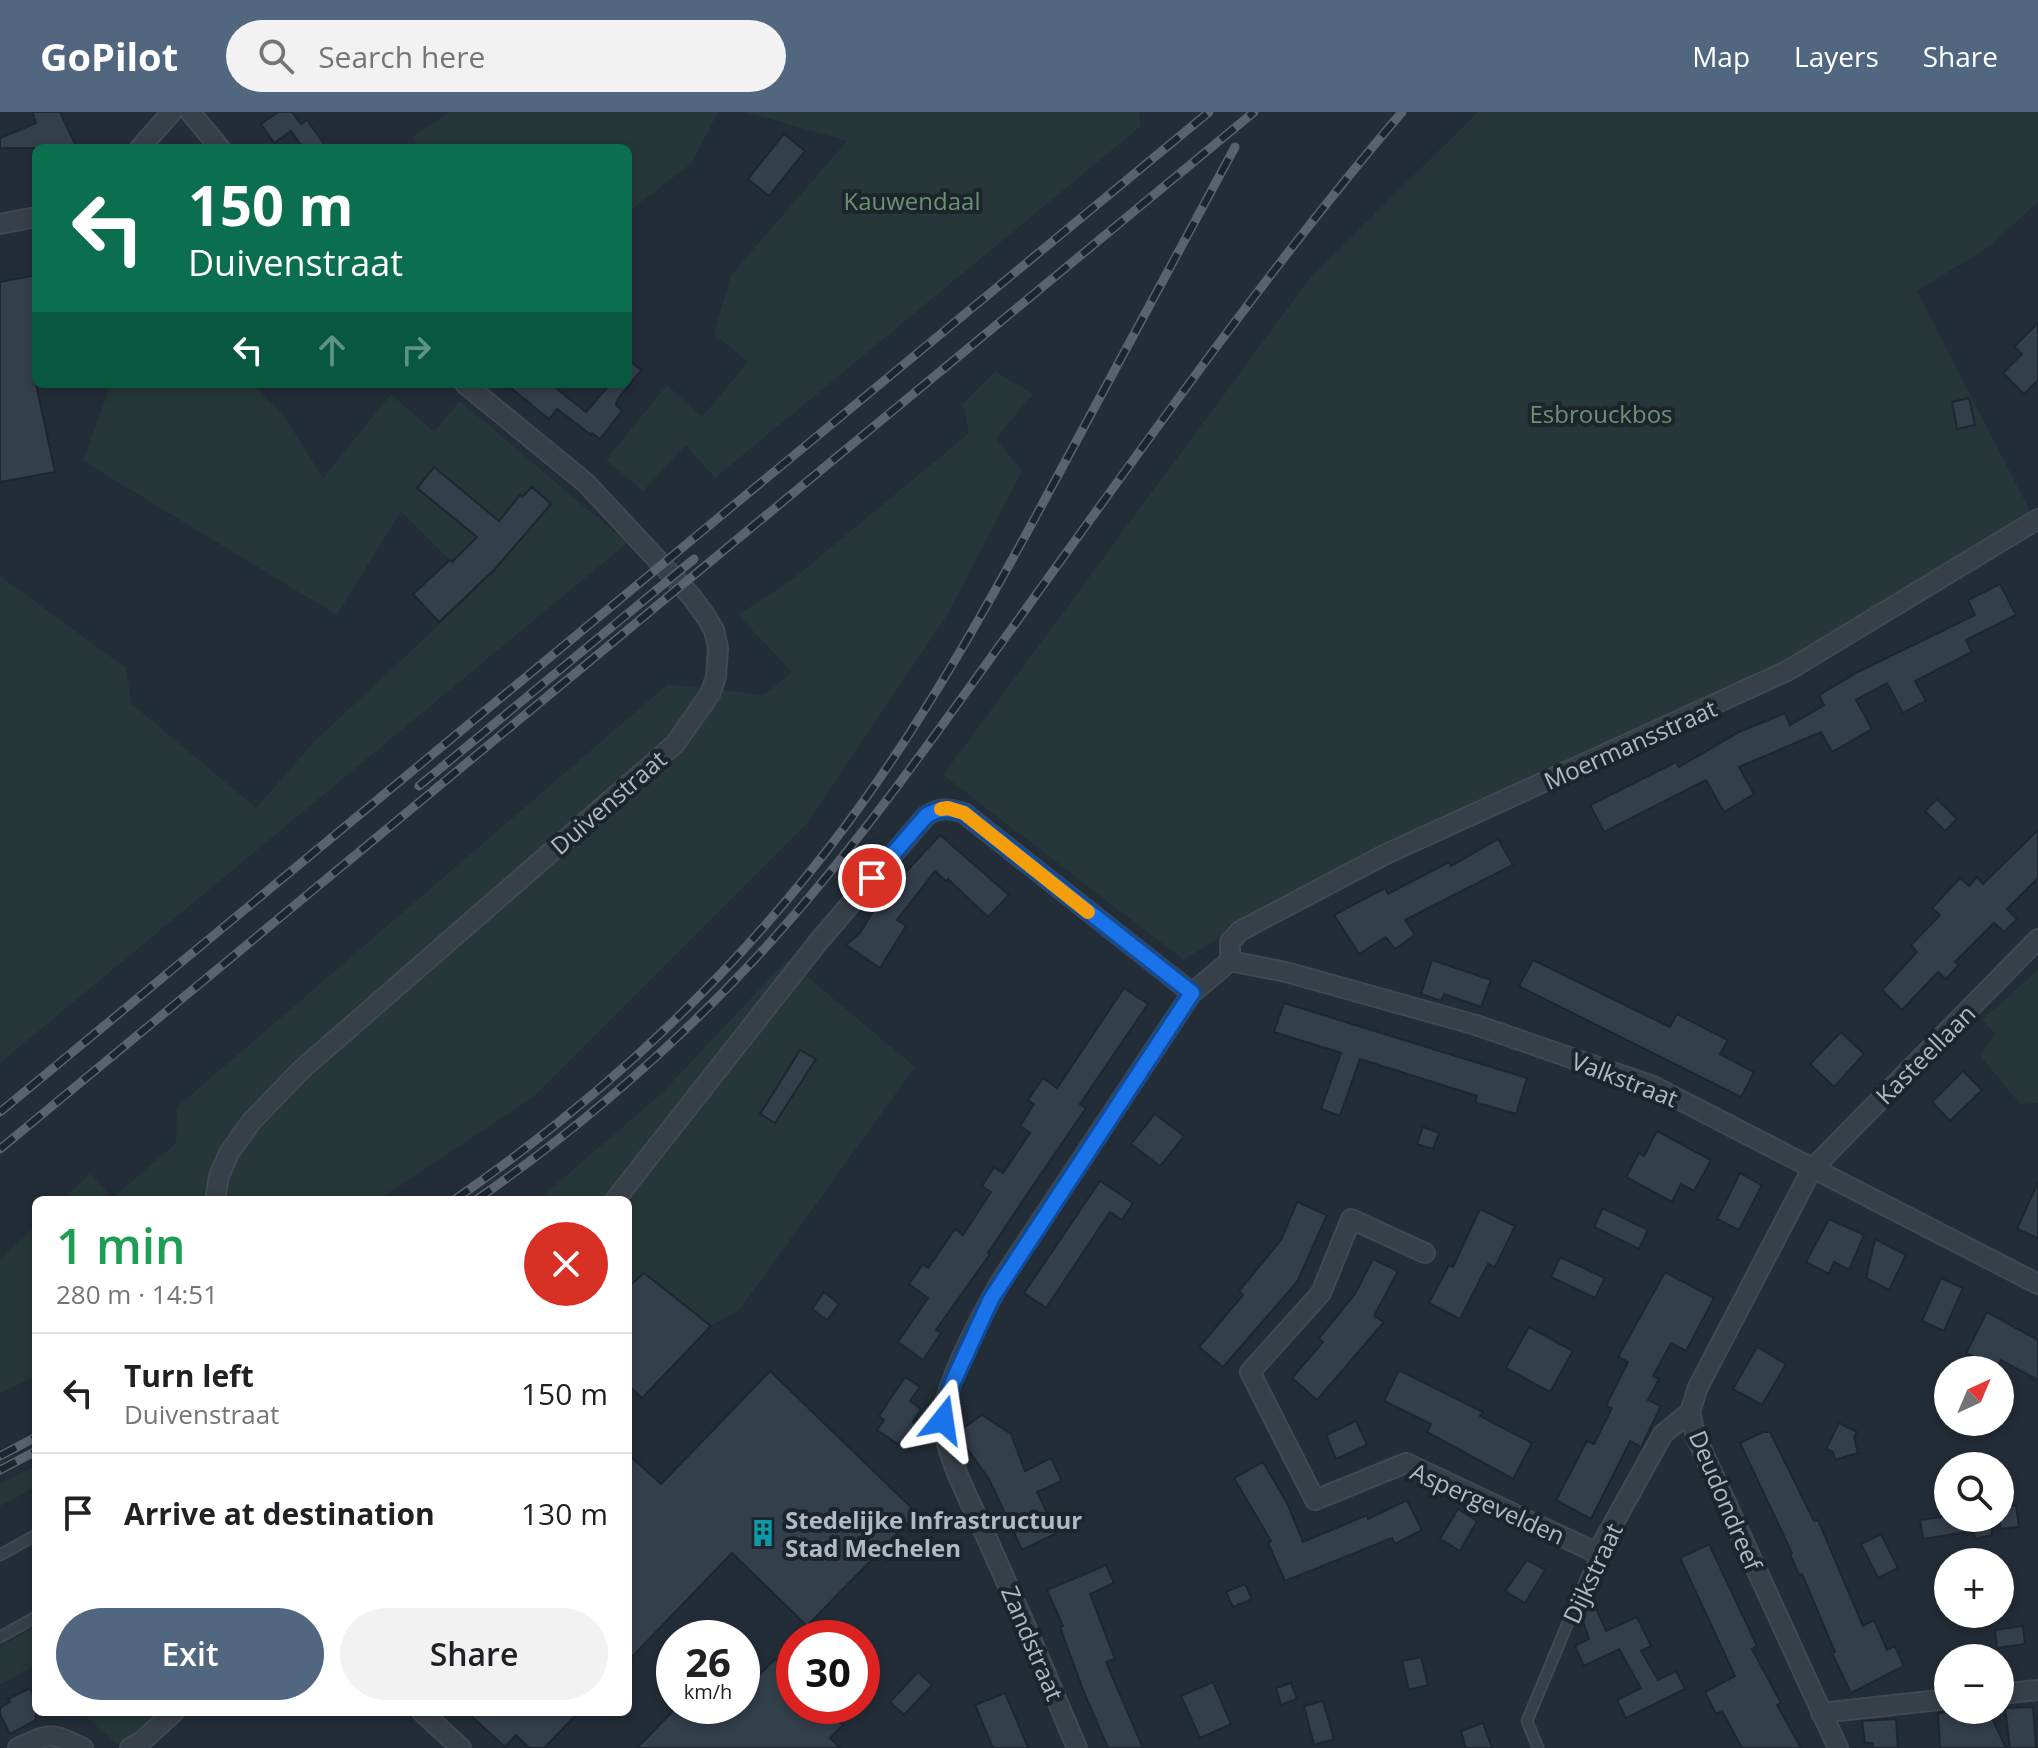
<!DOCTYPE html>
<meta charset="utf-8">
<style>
:root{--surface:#fff;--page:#f2f2f2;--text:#202124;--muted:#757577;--line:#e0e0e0;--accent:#51667f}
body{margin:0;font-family:"Open Sans",sans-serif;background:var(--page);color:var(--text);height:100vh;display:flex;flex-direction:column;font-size:30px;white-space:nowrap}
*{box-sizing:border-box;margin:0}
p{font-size:26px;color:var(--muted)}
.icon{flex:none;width:44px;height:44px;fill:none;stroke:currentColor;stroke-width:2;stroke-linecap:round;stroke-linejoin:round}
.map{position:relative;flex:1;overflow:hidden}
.sheet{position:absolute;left:32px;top:1084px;width:600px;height:520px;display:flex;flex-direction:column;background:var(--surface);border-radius:12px;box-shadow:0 4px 12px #0003}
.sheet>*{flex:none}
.banner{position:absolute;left:32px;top:32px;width:600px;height:244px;border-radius:12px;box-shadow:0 4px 12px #0003;background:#0b6e4f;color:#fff;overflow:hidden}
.needle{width:52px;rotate:44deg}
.buttons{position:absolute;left:1934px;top:1244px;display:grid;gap:16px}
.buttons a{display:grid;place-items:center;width:80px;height:80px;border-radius:50%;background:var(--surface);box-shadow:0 4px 12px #0003;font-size:40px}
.speed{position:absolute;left:656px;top:1508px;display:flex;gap:16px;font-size:40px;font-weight:700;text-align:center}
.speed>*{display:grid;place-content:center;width:104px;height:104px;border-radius:50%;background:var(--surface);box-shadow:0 4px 12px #0003;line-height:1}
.speed small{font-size:20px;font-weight:400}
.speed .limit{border:12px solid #d22;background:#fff;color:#111}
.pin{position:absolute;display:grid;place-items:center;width:68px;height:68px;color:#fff;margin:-34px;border:4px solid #fff;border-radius:50%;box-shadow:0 2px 8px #0007}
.me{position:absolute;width:88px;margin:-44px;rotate:15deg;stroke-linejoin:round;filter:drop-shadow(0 0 6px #0008)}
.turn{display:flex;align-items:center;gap:28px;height:168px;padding:0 24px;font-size:36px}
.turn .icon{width:104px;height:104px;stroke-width:2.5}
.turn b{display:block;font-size:56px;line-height:68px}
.lanes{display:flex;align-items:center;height:76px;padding:0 24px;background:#0003;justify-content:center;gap:40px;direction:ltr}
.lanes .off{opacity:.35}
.round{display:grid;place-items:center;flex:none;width:84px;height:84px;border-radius:42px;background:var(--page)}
.overview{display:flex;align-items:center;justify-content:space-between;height:136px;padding:0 24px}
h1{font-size:48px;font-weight:600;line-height:60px;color:#1e9e55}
.cta{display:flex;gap:16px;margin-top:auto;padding:16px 24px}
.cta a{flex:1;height:92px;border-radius:48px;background:var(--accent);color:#fff;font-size:32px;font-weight:600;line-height:92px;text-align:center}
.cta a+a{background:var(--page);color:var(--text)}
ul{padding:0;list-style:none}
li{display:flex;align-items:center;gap:24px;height:120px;padding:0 24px;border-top:2px solid var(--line)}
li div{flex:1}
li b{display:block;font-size:30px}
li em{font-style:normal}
header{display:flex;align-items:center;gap:48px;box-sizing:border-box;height:112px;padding:0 40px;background:var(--accent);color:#fff}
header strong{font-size:38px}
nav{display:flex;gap:44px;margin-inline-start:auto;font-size:28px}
.search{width:560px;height:72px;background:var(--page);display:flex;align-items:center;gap:20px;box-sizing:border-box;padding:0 28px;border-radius:44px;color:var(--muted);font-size:30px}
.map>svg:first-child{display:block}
.green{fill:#253738}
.building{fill:#333f4b;stroke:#1e262e;stroke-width:2}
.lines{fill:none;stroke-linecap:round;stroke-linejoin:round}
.lane-casing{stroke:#404851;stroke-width:13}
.street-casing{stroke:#404851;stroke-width:22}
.lane{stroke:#373f48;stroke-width:9}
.street{stroke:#373f48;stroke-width:18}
.rail-casing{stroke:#59636e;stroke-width:9}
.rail{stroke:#1c242c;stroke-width:6;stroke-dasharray:18;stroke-linecap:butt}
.route-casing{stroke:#114b97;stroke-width:20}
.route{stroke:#1a73e8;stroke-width:14}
.slow{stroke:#f59e0b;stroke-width:14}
.labels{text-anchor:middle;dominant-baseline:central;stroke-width:8;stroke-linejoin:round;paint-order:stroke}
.park-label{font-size:24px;fill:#6b9271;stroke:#1c242c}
.street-label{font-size:24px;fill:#b1bac4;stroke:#1c242c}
.poi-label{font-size:24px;font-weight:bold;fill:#b1bac4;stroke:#1c242c;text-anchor:start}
</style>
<header>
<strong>GoPilot</strong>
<div class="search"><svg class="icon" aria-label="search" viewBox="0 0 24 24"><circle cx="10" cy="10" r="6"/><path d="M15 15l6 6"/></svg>Search here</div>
<nav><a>Map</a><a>Layers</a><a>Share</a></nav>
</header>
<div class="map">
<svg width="2038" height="1636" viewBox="0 0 2038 1636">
<rect width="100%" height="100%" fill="#232d37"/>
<g class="green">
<path d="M450,0h268l-26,51 -64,49v-64h-206l-11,-10z"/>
<path d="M746,0h393l2,14 -426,352 -29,-33 -43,46 -37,-31 61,-75 35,32 46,-55 -34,-28 17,-59 116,-134z"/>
<path d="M1478,0h560v90l-48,44 -73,45 113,220 -249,151 -424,196 -130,74 -43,28 -241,-185 367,-497z"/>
<path d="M995,259l38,23 -37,44 26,33 -73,141 -141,210 -276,276 -154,102h-316l28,-26 23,24 63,-55 1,-36 491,-423 96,11 28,-23 -54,-57 55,-36 176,-146 -6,-29z"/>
<path d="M111,272h141l32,32 39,62 68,-84 43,38 26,-31 167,142 -627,520v-487l126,92 6,36 124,104 58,-66 164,-154 -77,-77 -64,104 -254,-154z"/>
<path d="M787,848l128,107 -175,242 -29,17 -67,-53 -16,14v-87h-90l125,-108z"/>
<path d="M2038,858v133l-18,1 -40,-49 16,-21 -14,-14z"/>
<path d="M36,1113v151l-36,17v-134z"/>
<path d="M36,1353v22l-36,19v-22z"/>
<path d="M36,1514v42l-2,-2 -34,19v-38z"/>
<path d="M81,1600h78l-27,25 -15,7z"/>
</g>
<g class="building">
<path d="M32,0h28l17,36h-77v-10l36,-15z"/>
<path d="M278,0h14l9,12 6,-4 20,28h-24l-12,-17 -17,12 -13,-19z"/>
<path d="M784,22l21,17 -36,45 -21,-17z"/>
<path d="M36,163v109l19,88 -55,10v-200z"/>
<path d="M2038,211v57l-14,14 -21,-21 19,-19 -8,-7z"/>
<path d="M630,249l11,9 -23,29 -2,6 6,6 -22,28 -8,-6 -1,2 -34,-26 -8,10 -43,-35h45l35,28 24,-28h18v-20z"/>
<path d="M1969,286l6,27 -18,4 -5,-27z"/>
<path d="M434,355l65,54 21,-26 2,2 10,-10 19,17 -56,65 -56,53 -26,-28 37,-34 2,2 25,-25 -60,-49z"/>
<path d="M2000,472l16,31 -50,25 6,12 -57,29 11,20 -23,12 -16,-30 -31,17 16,29 -40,23 -11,-20 -82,35 15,27 -30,18 -18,-32 -102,52 -14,-27 86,-43 3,5 60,-35 46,-19 5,12 34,-20 -5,-10 39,-23 117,-57 -7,-15z"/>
<path d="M1937,687l20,20 -12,12 -20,-20z"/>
<path d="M2038,718v48l-31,31 10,10 -13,13 -10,-9 -39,39 4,3 -13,14 -8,-7 -36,38 -20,-20 35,-38 -6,-7 29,-30 -8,-7 28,-30 9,8 8,-9 6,7z"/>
<path d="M940,723l69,60 -21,22 -40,-38 -2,2 -11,-10 -38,49 9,6 -26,42 -34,-23 14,-12 20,-33 -5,-3 19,-22v10z"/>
<path d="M1498,727l15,26 -108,55 10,15 -20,14 -9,-12 -27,17 -25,-39 51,-27 3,6 61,-32 2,4z"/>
<path d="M1432,848l59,20 -10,27 -37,-13 -3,7 -20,-7z"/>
<path d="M1533,848l137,67 7,-13 51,26 -8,14 34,18 -13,25 -222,-111z"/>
<path d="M1124,876l24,16 -68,100 6,4 -56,82 -42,63 2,1 -54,76 5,3 -18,27 -25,-18 30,-44 -19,-14 14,-20 5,4 27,-39 8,6 28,-43 -9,-6 12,-19 9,6 27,-40 -10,-7 14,-22 -6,-4 15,-22 14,10z"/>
<path d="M1284,891l243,75 -11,36 -41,-12 2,-6 -117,-37 -20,57 -19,-7 20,-56 -67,-21z"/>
<path d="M1841,920l23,22 -30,33 -24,-23z"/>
<path d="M800,938l16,9 -41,64 -15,-9z"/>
<path d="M1963,959l19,19 -32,31 -18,-19z"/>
<path d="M1155,1002l29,22 -24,30 -29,-22z"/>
<path d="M1423,1015l16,6 -6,16 -16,-5z"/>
<path d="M1657,1019l54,29 -17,31 -13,-7 -9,18 -46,-25 13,-24 5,3z"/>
<path d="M1740,1061l22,12 -23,45 -22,-11z"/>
<path d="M1100,1069l33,22 -11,17 -12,-8 -64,96 -22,-15z"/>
<path d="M2038,1070v56l-21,-9z"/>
<path d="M1297,1090l30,13 -30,67 -74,85 -24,-20 44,-52 -4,-4 42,-51z"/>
<path d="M1603,1096l45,22 -9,19 -45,-22z"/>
<path d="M1480,1097l35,17 -20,41 -7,-3 -28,55 -31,-16 20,-38 4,2z"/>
<path d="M1829,1107l35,16 -15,35 -15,-8 -5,12 -23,-12z"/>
<path d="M1875,1127l31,16 -17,35 -23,-12z"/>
<path d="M1560,1145l45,21 -10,20 -44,-21z"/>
<path d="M1373,1147l25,12 -24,45 10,6 -67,78 -25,-22 31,-36 -4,-4 36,-44z"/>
<path d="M1665,1160l49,26 -28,53 -15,-8 -18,33 6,3 -11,21 13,6 -20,41 -11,-6 -39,78 -35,-19 31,-59 7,3 18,-36 -6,-2 22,-44 -10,-5z"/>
<path d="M644,1161l67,53 -69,72 -14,-13v-98z"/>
<path d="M1941,1166l22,10 -19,43 -22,-10z"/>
<path d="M824,1180l15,12 -12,16 -15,-11z"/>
<path d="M1987,1200l51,28v40l-37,-20 -4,8 -31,-15z"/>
<path d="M1529,1215l44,24 -23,41 -44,-24z"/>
<path d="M1757,1235l29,17 -24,41 -29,-16z"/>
<path d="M1399,1258l84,42 -3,4 52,27 -19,36 -86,-47 4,-8 -47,-23z"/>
<path d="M770,1259l147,142 -110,113 -75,-73 -104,108v-207l33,30z"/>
<path d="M905,1265l15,10 -10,14 11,8 -8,13 9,6 -13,20 -9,-6 -2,2 -21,-14 7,-10 -5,-4z"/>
<path d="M982,1303l29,19 14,37 26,-13 11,23 -25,11 20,41 -35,17 -33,-71 -28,-39 3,-3 -4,-7z"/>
<path d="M1356,1309l11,24 -31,14 -10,-24z"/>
<path d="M1839,1311l18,9 -3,5 4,16 -23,7 -2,-8 -7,-3z"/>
<path d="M1763,1320h7l44,89 4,-1 45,106 11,-6 13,30 8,-4 9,20 -53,27 -19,-40 3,-1 -33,-78 -3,1 -9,-21 2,-1 -52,-110z"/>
<path d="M1263,1350l25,43 15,37 64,-27 1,4 39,-19 15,30 -27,14 -3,-6 -107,43 -17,-38 3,-2 -37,-63z"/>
<path d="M2016,1393l3,22 -19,2v-21z"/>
<path d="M1458,1397l19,12 -17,30 -20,-12z"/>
<path d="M1948,1404v2h44v17l-17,4 -1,-8 -51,8 -3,-19z"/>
<path d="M1881,1422l17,34 -20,10 -17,-34z"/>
<path d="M1709,1432l48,102 -5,3 29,54 -4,2 24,43h-59l-20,-37 -6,3 -11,-22 30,-16 -55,-118z"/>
<path d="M1527,1448l18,10 -20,33 -20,-12z"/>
<path d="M1106,1453l8,18 -24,11 25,65 -9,3 37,86h-35l-25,-58 -23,-63 3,-1 -16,-36z"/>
<path d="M1245,1472l7,15 -19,8 -7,-15z"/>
<path d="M1595,1494l11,25 31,-14 14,29 -10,5 17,29 18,-9 9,18 -59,29 -9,-18 24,-12 -22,-39 -35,17 -9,-20 14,-7 -9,-26z"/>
<path d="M2023,1514l2,18 -28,4 -2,-18z"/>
<path d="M1421,1545l7,28 -19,5 -7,-29z"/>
<path d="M742,1546l17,17 16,-16 19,19v28h29l20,19 -13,13 10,10h-203l41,-42h64z"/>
<path d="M918,1560l14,13 -28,30 -14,-13z"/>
<path d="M1213,1570l18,42 -31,14 -19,-42z"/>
<path d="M1291,1571l6,16 -16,6 -5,-17z"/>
<path d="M30,1576l6,11v21l-26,14 -10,-19v-7l10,-6 -2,-3z"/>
<path d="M1005,1581l9,21 14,34h-35l-18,-43z"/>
<path d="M1323,1589l11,38 -20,6 -10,-39z"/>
<path d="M2033,1595l3,41h-26l-5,-40z"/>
<path d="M1988,1598l18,38h-66l-2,-35z"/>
<path d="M467,1600h112l-35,36h-15l-13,-13 -11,12z"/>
<path d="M1896,1607l2,29h-25v-5h-8l-3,-22z"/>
<path d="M1483,1611l9,25h-26l-5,-17z"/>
</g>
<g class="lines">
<g class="lane-casing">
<g id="lane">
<path d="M0,1443l36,-20"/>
<path d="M0,1525l36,-20"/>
<path d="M1538,1636l-11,-27 70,-168"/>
</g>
</g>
<g class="street-casing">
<g id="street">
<path d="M190,0l30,36"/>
<path d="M140,36l32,-36"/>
<path d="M0,112l36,-7"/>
<path d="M1230,849v-19l10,-11 146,-77 401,-183 251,-152"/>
<path d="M215,1088l4,-24 10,-23 22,-31 50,-52 374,-326 35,-50 6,-17 2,-29 -4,-18 -7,-12 -15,-21 -106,-114 -121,-99"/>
<path d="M615,1088l204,-259 107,-125c14,-9 22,-8 38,-3l228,180"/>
<path d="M1425,1141l-74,-34 -30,74 -71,79 65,128 91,-37 191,90 66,-119 27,-22"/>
<path d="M2000,1582l38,-4"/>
<path d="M422,1600l39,36"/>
<path d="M1821,1601l127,-14"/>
<path d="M18,1636c33,-16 33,-15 65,0"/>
<path d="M130,1636l11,-6 33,-30"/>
<path d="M1077,1636c-28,-66 -55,-132 -84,-196 -15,-36 -48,-93 -50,-131 -1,-33 41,-110 58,-140l191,-288 38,-32 56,11 190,53 177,61 385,198"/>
<path d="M1838,1636l-142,-311 -6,-25 8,-25 114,-218 226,-230"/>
</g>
</g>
<use href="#lane" class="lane"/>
<use href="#street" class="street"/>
<g class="rail-casing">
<g id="rail">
<path d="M419,674l275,-227"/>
<path d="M0,1000l1209,-1000"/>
<path d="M0,1037l1254,-1037"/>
<path d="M454,1088c151,-104 284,-229 393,-376 84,-113 151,-237 217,-360 57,-106 114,-211 171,-317"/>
<path d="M476,1088c101,-70 194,-150 278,-240 105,-113 192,-241 282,-365 118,-164 235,-329 366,-483"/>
<path d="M0,1344l36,-19"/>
<path d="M0,1358l36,-19"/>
</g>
</g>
<use href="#rail" class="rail"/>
</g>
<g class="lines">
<g class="route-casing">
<path id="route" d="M872,766l54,-62c14,-9 22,-8 38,-3l228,180 -201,306 -39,85 -9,36"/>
</g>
<use href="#route" class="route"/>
<path class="slow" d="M941,697l7,-1 16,5 124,99"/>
</g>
<defs>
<g id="building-bare" transform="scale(2.16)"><path d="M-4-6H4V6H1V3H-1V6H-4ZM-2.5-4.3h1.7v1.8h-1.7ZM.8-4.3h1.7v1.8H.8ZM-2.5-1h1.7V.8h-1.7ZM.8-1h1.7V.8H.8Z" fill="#0f9aa8" stroke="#1c242c" stroke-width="2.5" paint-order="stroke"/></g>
</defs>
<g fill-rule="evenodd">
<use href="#building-bare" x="763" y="1421"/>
</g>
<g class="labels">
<g class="park-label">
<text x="912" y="88">Kauwendaal</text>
<text x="1601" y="301">Esbrouckbos</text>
</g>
<g class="street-label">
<text transform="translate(1630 632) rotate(-24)">Moermansstraat</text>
<text transform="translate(608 690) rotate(-41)">Duivenstraat</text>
<text transform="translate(1925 942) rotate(-45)">Kasteellaan</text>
<text transform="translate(1625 967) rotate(21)">Valkstraat</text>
<text transform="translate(1726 1388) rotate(67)">Deudondreef</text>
<text transform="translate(1488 1391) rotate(24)">Aspergevelden</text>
<text transform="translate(1592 1461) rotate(-65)">Dijkstraat</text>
<text transform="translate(1033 1531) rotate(67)">Zandstraat</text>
</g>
<g class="poi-label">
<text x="785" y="1407">Stedelijke Infrastructuur<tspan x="785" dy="28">Stad Mechelen</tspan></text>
</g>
</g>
</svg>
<div class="buttons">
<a><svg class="needle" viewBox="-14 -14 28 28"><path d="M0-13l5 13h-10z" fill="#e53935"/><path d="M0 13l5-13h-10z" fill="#757577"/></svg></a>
<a><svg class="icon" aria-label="search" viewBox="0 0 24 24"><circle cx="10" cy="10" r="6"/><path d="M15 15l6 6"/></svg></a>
<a>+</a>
<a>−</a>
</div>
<div class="speed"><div>26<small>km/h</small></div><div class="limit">30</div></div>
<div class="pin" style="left:872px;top:766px;background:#d93025"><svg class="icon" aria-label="arrive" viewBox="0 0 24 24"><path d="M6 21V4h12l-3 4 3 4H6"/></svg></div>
<svg class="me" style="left:943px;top:1308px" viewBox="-20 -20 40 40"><path d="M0-17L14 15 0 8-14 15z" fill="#1a73e8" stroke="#fff" stroke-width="4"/></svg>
<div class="banner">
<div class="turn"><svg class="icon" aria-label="left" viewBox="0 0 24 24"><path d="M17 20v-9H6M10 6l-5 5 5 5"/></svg><div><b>150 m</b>Duivenstraat</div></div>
<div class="lanes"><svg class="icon" aria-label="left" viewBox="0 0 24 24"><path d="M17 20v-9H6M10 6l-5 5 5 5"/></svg><svg class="icon off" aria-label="ahead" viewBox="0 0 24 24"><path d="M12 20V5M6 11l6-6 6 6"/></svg><svg class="icon off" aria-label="right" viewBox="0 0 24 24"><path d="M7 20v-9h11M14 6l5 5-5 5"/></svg></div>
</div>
<section class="sheet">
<div class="overview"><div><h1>1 min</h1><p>280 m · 14:51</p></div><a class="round" style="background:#d93025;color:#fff"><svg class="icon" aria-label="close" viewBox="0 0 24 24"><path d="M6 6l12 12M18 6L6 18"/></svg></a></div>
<ul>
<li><svg class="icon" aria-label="left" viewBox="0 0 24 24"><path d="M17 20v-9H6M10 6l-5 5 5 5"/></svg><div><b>Turn left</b><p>Duivenstraat</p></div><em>150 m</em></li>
<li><svg class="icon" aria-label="arrive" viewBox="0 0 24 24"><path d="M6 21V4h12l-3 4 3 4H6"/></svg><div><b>Arrive at destination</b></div><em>130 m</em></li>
</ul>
<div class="cta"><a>Exit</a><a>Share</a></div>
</section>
</div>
